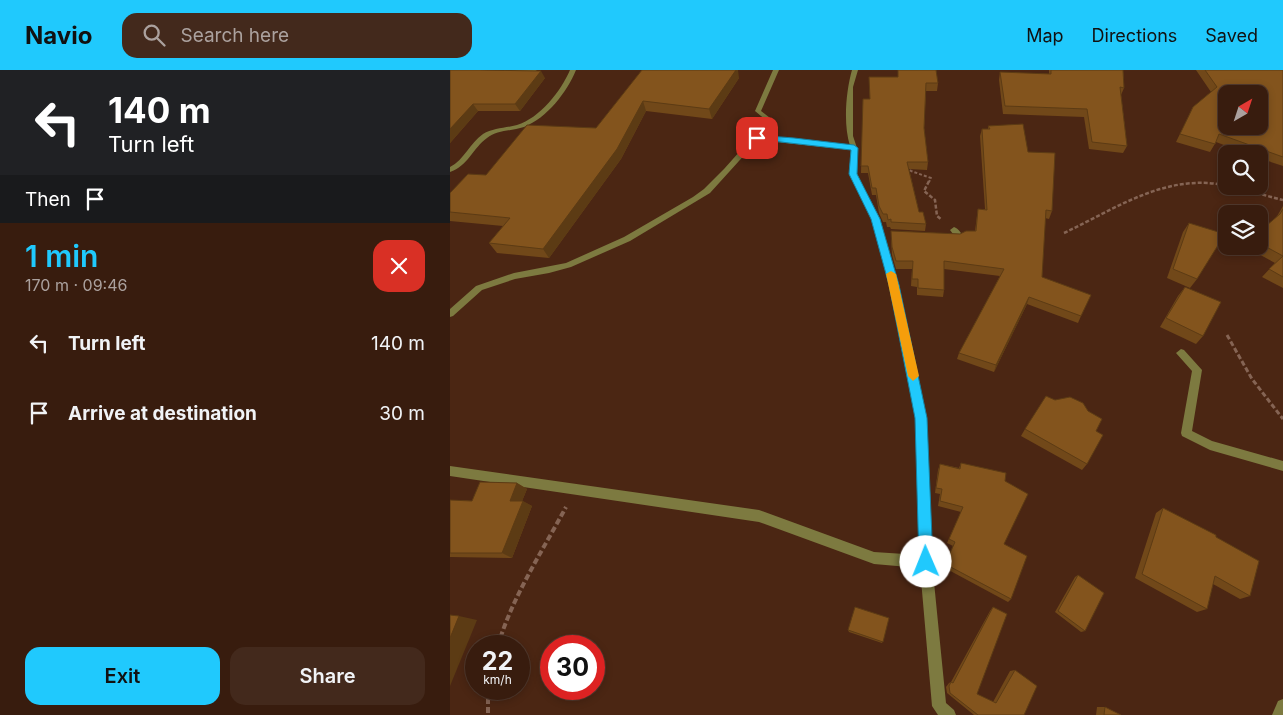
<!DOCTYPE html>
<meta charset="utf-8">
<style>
:root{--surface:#381c0e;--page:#43291c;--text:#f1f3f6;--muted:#aba19e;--line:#523a2e;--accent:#20c9fd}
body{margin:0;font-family:Inter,sans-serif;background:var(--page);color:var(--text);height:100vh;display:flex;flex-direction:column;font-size:19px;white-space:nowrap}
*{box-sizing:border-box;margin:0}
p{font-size:16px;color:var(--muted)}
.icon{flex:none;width:28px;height:28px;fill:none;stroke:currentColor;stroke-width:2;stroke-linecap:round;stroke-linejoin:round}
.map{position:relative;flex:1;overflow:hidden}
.drawer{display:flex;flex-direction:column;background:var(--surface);width:450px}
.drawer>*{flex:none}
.top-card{background:#202124;color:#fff;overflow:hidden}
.needle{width:32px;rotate:39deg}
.buttons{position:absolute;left:768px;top:15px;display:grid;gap:10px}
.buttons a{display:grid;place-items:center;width:50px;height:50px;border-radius:10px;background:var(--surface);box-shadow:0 2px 8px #0003,0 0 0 1px var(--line);font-size:25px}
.speed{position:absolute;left:15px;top:565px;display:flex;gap:10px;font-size:25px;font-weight:700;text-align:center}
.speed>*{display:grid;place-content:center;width:65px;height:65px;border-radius:50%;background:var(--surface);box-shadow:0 2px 8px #0003,0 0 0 1px var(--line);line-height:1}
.speed small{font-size:12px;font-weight:400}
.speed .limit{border:8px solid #d22;background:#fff;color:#111}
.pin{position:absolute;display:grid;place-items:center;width:42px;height:42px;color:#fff;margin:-21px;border-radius:10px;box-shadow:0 2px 8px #0006}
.me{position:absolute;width:55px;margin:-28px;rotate:359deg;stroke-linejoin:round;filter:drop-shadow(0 0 4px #0008)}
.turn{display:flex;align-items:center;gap:18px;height:105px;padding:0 25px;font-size:22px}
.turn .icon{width:65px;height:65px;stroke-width:2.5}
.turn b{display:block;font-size:35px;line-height:42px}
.then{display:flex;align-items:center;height:48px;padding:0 25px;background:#0003;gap:10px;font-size:19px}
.round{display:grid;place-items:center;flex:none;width:52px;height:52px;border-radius:15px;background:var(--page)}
.overview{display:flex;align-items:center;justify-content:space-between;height:85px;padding:0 25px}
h1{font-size:30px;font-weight:600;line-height:38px;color:var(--accent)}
.action{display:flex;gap:10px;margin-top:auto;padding:10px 25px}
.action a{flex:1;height:58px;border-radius:15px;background:var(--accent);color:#111;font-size:20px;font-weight:600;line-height:58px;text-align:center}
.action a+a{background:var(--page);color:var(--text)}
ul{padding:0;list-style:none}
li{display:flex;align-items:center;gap:15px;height:70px;padding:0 25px}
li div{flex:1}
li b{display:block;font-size:19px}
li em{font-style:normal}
header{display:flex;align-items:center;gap:30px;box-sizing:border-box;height:70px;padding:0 25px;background:var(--accent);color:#111}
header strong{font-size:24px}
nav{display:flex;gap:28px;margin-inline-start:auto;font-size:18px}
.search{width:350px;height:45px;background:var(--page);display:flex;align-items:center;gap:12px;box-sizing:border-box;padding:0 18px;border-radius:15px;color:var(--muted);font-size:19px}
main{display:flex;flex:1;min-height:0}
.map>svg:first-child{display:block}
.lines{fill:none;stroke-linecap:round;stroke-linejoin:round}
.path-far3{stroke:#856454;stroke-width:2;stroke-dasharray:3 2;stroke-linecap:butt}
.path-far2{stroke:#856454;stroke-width:2.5;stroke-dasharray:4 2;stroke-linecap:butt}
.path-far1{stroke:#856454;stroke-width:3;stroke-dasharray:5 2.5;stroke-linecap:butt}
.path{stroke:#856454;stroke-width:4;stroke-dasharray:6 3;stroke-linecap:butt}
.minor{fill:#7d7a40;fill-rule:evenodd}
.wall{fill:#714819}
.shaded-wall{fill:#5c3b14}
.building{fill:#83541d;stroke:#5c3b14;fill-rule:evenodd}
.route{fill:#20c9fd;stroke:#1583a4}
.slow{fill:#f59e0b}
</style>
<header>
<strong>Navio</strong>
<div class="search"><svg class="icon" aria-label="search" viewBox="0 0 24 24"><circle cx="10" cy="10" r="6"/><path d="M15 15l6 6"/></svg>Search here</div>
<nav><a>Map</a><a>Directions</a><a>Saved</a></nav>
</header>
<main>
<section class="drawer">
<div class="top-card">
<div class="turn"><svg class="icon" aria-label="left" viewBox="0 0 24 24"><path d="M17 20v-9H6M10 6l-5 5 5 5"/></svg><div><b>140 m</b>Turn left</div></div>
<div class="then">Then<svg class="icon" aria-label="arrive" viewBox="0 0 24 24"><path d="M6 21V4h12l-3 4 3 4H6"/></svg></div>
</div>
<div class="overview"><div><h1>1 min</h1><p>170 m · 09:46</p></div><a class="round" style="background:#d93025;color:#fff"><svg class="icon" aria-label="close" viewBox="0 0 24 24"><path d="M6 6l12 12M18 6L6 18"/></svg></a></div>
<ul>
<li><svg class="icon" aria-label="left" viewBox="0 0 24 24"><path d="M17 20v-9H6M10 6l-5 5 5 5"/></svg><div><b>Turn left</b></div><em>140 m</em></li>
<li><svg class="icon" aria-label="arrive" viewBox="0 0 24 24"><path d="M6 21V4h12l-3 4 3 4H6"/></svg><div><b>Arrive at destination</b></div><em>30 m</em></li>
</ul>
<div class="action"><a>Exit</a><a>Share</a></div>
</section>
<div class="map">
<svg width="833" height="645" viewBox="0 0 833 645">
<rect width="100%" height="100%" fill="#4b2613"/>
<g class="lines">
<path class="path-far3" d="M457,96l4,5 20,7 -2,4"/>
<g class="path-far2">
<path d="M479,111l-5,10 11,9 2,16 5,4"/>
<path d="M614,163c45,-21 91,-53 144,-50 26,2 50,11 75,17"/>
</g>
<path class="path-far1" d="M777,265l25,44 31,40"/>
<g class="path">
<path d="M48,576c13,-47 45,-96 68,-139"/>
<path d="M38,619v26"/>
</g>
<g class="minor">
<path d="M54,0h33l-3,2 -28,1 -2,-1z"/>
<path d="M120,0h6c-9,22 -29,48 -52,57 -12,4 -27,3 -37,11 -14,10 -19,28 -37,34v-5c14,-7 20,-24 33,-33 10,-6 23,-6 34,-9 23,-7 44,-34 53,-55z"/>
<path d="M323,0h6l-18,41 13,10 -13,15 89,10c-7,-22 -4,-55 2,-76h6l-5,17v49l4,12v26l23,45 18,66 28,133 6,144 14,141 8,7 2,5h-18l-6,-9 -12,-138 -46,-4 -115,-42 -309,-46v-10l309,44 115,42 46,3 -4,-137 -26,-133 -18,-66 -23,-45 2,-24 -93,-10 -48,53 -80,48 -59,26 -22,6 -34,6 -33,11 -29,26 -3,1v-8l26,-23 38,-13 52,-10 58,-26 69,-40 11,-8 20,-20 43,-48 -12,-10z"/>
<path d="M504,157c4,1 10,8 8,12l-16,-1v-4h7l-3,-4z"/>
<path d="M731,279l3,1 18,20 -10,61 20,10 71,20v10l-73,-21 -28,-14 -1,-3 11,-62 -16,-18z"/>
<path d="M833,629v16h-11l6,-14z"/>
</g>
</g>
<g class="wall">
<path d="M0,0l95,8 -25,33h-42l-28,32z"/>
<path d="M192,0l97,8 -27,41 -66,-8 -25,48 -72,99 -52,-5 -8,-10 14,-17 -53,-5v-28l36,-18 110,-47z"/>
<path d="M599,0h74l1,18 -3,7 6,51 -4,7 -34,-4 -5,-32 -81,-3 -4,-34 1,-8 49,2z"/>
<path d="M746,0h87v96l-24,-8v-4h-11l-32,-12 -6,10 -34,-10 17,-35 18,-15z"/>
<path d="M419,7l69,6 -1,8h-11l-2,37 4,34 -1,8 -18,-1 10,43 7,12 -1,7 -34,-2 -1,-2h-3l-1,-5h-3l-4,-9 -3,-18h-4l-4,-22h-7l2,-74h7z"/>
<path d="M538,56l40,26 24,59 -3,8 -4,-1 -3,59 39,39 -3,7 -51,-19 -33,68 -37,-13 2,-6 41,-77 -56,-7v21l-1,7 -26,-2v-8l-6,-1 1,-17h-16l-4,-14 -1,-17v-7l69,3 15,-3 2,-15 1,-7h7l-5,-73 2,-7h6z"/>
<path d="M833,136v82l-21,-11 13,-14 -31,-17h15v-14l17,-14z"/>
<path d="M739,153l8,56 -7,9 -23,-10 16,-46z"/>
<path d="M735,217l18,49 -7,8 -36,-17 18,-31z"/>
<path d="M575,359l71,2 -9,33 -5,6 -61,-34z"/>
<path d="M511,393l44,18 -1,63 7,55 -3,3 -65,-35 10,-21 -6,-3 14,-31 -23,-6 2,-12 -5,-1 3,-23 2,-6 19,4z"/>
<path d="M67,413l10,6 -5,12 10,5 -20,52 -62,-1v-57l22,1z"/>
<path d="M713,438l53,29 34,59 -10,3 -27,-15 -6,25 -10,3 -62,-34 21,-65z"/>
<path d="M628,505l7,56 -4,1 -26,-20 20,-35z"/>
<path d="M543,537l-16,87 16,8 17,-31 5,-1 9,45h-50l-27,-22 -1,-6 3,-4 2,-1 39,-71z"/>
<path d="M439,548l-7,25 -33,-11 -1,-2z"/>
<path d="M647,637h8l16,8h-25z"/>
</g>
<g class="shaded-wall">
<path d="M286,0h2l1,8 -27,41 -3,-10z"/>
<path d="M91,1l4,7 -25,33 -5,-7z"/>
<path d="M193,31l3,10 -25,48 -72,99 -6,-9z"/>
<path d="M23,34l5,7 -28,32v-14z"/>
<path d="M579,227l-2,7 -33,68 2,-7z"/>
<path d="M67,413l10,6 -7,17 -10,-5z"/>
<path d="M73,431l9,5 -20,52 -10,-5z"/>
<path d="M9,546l18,4 -27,66v-48z"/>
</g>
<g class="building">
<path d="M0,0h29l62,1 -26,33h-42l-23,25z"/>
<path d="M192,0h94l-27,39 -66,-8 -26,48 -74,100 -54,-6 21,-25 -60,-6v-19l18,-19 18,1 41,-50 69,3z"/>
<path d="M448,0h38l2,13h-12l-2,45 4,34h-21l12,50h4l3,12 -35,-2v-3l-3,1 -1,-6h-4l-4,-8 -3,-18h-4l-4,-22h-7l2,-67h7l-1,-22h29z"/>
<path d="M601,0h72l1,18 -4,-1 7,59 -35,-4 -5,-33 -82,-3 -5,-34 51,2z"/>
<path d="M755,0h78v87l-64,-23 -4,10 -35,-10 13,-27 24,-20zM776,24h33v32h-33z"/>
<path d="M573,54l5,28 27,1 -3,58 -6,-1 -4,67 49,18 -10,21 -52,-19 -33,68 -37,-12 45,-84 -60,-8v29l-26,-2v-9h-6l1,-18h-17l-4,-14 -1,-16 69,3 6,-3h10l2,-22 9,1 -5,-81h8l-2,-3z"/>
<path d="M833,139v68l-14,-8 14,-13 -24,-13v-11l21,-18z"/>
<path d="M739,153l36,11 -28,45 -24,-10z"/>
<path d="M735,217l36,15 -18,34 -37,-18z"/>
<path d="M596,326l9,4 15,-3 13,6 5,8 14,8 -6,12 7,4 -16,29 -62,-35z"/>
<path d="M511,393l45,10 -1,8 23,13 -24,50 23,12 -16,43 -66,-35 10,-22 -6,-3 14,-32 -23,-6 2,-12 -6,-1 4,-24 20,5z"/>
<path d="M30,412l37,1 -7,18h13l-21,52h-52v-53l22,1z"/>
<path d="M713,438l53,27v2l43,24 -9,35 -35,-20 -8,33 -65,-35z"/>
<path d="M628,505l26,18 -19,38 -27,-20z"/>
<path d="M405,537l34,11 -6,24 -35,-12z"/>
<path d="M543,537l14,7 -30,80 19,9 19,-33 22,16 -13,29h-46l-28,-22 -1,-7 2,-4 2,1z"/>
<path d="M0,545l9,1 -9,22z"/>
<path d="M655,637l16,8h-17z"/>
</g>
<path class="route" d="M307,65l37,3 60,7 4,3 -1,26 23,45 19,66 28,133 6,144 -2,5 -5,2 -5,-2 -2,-5 -4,-144 -26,-133 -18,-66 -22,-45 2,-24 -97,-11v-3z"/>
<path class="slow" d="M441,201l5,3 23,102 -6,5 -5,-5 -22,-102z"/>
</svg>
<div class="buttons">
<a><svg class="needle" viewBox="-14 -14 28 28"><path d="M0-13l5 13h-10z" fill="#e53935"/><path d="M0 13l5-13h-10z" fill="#aba19e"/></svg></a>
<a><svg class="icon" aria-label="search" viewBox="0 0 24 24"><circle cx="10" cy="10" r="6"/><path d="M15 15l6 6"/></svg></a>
<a><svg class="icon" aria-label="layers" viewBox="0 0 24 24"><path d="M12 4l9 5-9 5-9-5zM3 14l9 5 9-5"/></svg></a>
</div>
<div class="speed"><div>22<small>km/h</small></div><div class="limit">30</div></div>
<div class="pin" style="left:307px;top:68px;background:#d93025"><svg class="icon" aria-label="arrive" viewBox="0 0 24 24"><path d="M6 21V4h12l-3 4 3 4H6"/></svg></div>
<svg class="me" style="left:476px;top:492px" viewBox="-20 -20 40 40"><circle r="19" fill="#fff"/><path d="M0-13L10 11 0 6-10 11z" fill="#20c9fd"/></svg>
</div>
</main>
